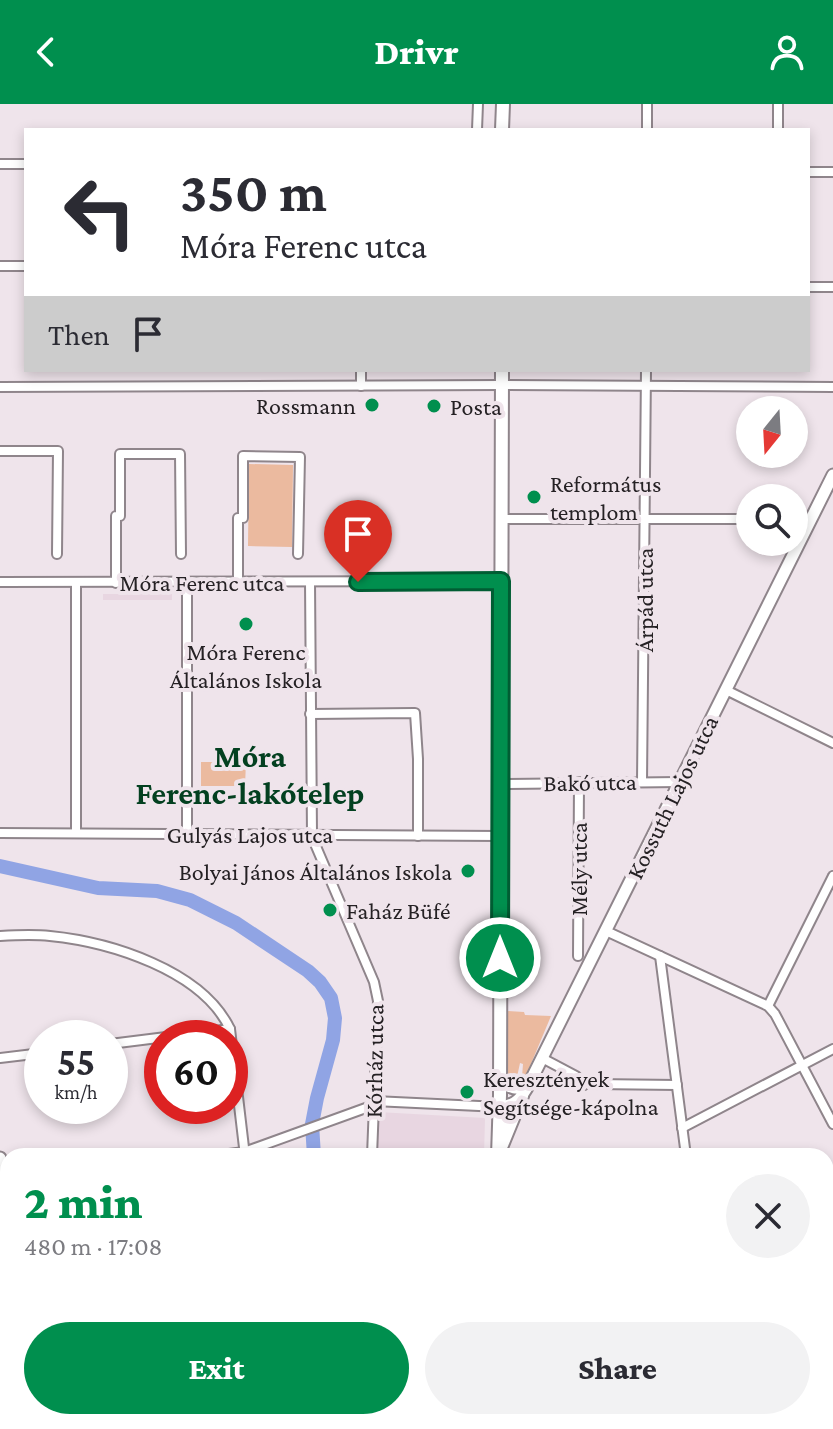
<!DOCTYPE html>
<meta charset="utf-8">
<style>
:root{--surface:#fff;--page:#f2f2f3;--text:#2b2b33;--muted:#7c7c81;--accent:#008f4e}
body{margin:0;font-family:"Crimson Pro",serif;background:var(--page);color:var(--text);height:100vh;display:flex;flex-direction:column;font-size:30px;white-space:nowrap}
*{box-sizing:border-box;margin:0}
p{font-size:26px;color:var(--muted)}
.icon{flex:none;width:44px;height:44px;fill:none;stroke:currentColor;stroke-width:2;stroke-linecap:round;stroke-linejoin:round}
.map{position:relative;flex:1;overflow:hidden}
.side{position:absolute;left:0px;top:1044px;width:834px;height:282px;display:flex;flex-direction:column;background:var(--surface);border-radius:24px 24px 0 0;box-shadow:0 4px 12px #0003}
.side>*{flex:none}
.banner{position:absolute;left:24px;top:24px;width:786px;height:244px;border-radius:0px;box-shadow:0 4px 12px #0003;background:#fff;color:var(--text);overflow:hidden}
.needle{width:52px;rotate:198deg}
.fabs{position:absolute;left:736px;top:292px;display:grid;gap:16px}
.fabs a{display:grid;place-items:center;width:72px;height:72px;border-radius:50%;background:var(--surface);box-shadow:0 4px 12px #0003;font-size:40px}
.speed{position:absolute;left:24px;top:916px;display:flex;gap:16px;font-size:40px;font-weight:700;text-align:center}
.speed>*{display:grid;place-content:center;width:104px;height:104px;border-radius:50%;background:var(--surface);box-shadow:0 4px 12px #0003;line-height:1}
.speed small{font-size:20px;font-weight:400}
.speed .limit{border:12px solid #d22;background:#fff;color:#111}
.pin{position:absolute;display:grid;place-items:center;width:68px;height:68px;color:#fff;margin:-82px -34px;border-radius:50% 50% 50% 0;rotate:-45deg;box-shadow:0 0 8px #0007}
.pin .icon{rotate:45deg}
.me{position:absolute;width:88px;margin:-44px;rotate:0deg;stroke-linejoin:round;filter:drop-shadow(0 0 6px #0008)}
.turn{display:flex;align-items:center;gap:28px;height:168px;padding:0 24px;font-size:36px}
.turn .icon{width:104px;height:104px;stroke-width:2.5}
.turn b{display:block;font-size:56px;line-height:68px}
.then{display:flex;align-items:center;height:76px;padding:0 24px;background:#0003;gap:16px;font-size:30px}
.round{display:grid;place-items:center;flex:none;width:84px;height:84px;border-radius:42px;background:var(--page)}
.head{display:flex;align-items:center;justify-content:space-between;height:136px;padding:0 24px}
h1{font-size:48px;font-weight:800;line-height:60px;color:var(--accent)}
.action{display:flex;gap:16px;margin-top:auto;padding:16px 24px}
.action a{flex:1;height:92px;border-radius:48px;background:var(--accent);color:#fff;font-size:32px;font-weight:800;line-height:92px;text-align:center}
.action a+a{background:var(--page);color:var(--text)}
header{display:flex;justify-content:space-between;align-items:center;height:104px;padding:0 24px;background:var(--accent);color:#fff;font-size:36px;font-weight:800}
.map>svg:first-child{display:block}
.built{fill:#e8d6e1}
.green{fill:#ebba9f}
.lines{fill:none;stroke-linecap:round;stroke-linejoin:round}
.stream{stroke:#90a4e4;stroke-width:2}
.river{stroke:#90a4e4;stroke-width:14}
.street-casing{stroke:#8f858b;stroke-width:12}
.secondary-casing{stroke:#8f858b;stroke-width:15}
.primary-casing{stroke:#8f858b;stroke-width:16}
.street{stroke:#fff;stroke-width:8}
.secondary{stroke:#fff;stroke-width:11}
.primary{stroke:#fff;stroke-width:12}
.route-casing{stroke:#005d33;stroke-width:20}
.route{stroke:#008f4e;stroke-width:14}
.poi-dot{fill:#008f4e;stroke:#efe4eb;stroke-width:3}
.labels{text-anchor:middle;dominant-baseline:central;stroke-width:8;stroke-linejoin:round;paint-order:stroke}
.poi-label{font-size:24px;fill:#252124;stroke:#efe4eb;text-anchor:start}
.street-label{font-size:24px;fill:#252124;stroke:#efe4eb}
.district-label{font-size:32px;font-weight:bold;fill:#034020;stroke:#efe4eb}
</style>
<header><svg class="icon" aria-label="back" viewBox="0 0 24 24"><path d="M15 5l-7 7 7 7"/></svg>Drivr<svg class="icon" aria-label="person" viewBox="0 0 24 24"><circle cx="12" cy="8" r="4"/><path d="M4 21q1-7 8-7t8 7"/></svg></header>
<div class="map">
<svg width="833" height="1325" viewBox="0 0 833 1325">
<rect width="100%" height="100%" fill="#efe4eb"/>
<g class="built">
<rect x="103" y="490" width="69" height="6"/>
<path d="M378,1008l107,6 -1,38h-107z"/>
<path d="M88,1318h80l-41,7 -69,-1z"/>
</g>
<g class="green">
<path d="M249,360l44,1 -1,82 -44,-1z"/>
<path d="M201,658h45l-1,24h-44z"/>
<path d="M507,907l17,1 1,3 26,1 -26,62 -3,-1 1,-13 -3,-1 -3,14 -5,-1v8l-5,-9z"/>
</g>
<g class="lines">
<path class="stream" d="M394,1318l4,7"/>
<g class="river">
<path d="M0,762l98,22 59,3 33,9 46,23 72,48 12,11 11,16 4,20 -2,22 -16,58 -5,26 2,32"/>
<path d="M153,1325l34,-7"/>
</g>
<g class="street-casing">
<g id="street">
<path d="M477,26l1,-26"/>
<path d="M647,26v-26"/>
<path d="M778,26v-26"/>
<path d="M0,60h26"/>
<path d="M808,68h25"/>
<path d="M0,162h26"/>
<path d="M808,183h25"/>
<path d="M361,282v-16"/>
<path d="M0,283l502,-2 331,2"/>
<path d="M0,347h58l-1,103"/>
<path d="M501,415h249"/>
<path d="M794,415l16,3"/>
<path d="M0,478l501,-1"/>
<path d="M238,478v-64h5v-62l57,1 -2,97"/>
<path d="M310,478l2,252 3,10 59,138 4,19 -6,155"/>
<path d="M116,479v-67h4v-62h60l1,100"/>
<path d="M726,586l107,53"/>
<path d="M310,610l105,-1 3,46v77"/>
<path d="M642,678l4,-412"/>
<path d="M501,680l179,-2"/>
<path d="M0,729l500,3"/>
<path d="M76,729v-250"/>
<path d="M187,730v-252"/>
<path d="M606,827l162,75 7,8 58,110"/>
<path d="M0,832c16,-1 33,-2 50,0 60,6 152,34 180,93l15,127"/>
<path d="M578,852l1,-174"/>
<path d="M660,852l26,200"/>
<path d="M768,902l65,-130"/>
<path d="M110,940l120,-15"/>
<path d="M0,954l42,-5"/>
<path d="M542,954l34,18 8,9"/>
<path d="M594,980l83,1"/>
<path d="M374,997l126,6"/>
<path d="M682,1024l151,-79"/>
<path d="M214,1052l30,-4 130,-47"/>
<path d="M0,1210l8,-1"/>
<path d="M291,1318l6,7"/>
<path d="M53,1324l-1,-1 22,-5"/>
<path d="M251,1325l7,-7"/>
<path d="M335,1325l11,-7"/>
<path d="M424,1325c8,-5 15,-3 24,0"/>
<path d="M478,1325l6,-7"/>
<path d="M569,1325l4,-7"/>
</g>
</g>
<g class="secondary-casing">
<g id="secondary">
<path d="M500,1003c16,-1 22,-10 29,-23l304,-609"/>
<path d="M0,1054l8,63"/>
<path d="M826,1149l7,-4"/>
<path d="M50,1318l2,5 -2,2"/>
</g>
</g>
<g class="primary-casing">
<g id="primary">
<path d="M502,26l1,-26"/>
<path d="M500,976c10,8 17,10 29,4"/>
<path d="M502,1041l20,-49"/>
<path d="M498,1052l2,-61 2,-725"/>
<path d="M729,1318l5,7"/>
<path d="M436,1325l2,-7"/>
</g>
</g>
<use href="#street" class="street"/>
<use href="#secondary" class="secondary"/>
<use href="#primary" class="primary"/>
</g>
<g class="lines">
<g class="route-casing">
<path id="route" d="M358,478l143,-1 -1,377"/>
</g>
<use href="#route" class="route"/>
</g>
<g class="poi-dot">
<circle cx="372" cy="301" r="8"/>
<circle cx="434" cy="302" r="8"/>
<circle cx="534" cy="393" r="8"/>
<circle cx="246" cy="520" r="8"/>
<circle cx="468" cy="767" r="8"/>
<circle cx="330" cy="806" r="8"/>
<circle cx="467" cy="988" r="8"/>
</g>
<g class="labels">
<g class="poi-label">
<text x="356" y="301" text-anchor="end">Rossmann</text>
<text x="450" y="302">Posta</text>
<text x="550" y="379">Református<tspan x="550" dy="28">templom</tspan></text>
<text x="246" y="547" text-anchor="middle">Móra Ferenc<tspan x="246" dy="28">Általános Iskola</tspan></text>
<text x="452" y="767" text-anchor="end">Bolyai János Általános Iskola</text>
<text x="346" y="806">Faház Büfé</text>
<text x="483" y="974">Keresztények<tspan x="483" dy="28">Segítsége-kápolna</tspan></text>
</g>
<g class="street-label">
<text x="202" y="478">Móra Ferenc utca</text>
<text transform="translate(644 496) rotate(-90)">Árpád utca</text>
<text transform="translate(590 678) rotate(-1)">Bakó utca</text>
<text transform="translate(672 693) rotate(-64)">Kossuth Lajos utca</text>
<text x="250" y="730">Gulyás Lajos utca</text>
<text transform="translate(578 765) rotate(-90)">Mély utca</text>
<text transform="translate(374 957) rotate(-89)">Kórház utca</text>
</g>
<g class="district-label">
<text x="250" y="652">Móra<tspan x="250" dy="37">Ferenc-lakótelep</tspan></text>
</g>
</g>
</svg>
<div class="fabs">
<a><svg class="needle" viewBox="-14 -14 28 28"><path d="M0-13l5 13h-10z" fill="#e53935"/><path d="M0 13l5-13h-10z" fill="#7c7c81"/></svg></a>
<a><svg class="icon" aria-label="search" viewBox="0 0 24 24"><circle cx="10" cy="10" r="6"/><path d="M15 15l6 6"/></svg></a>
</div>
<div class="speed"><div>55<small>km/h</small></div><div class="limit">60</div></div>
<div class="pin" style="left:358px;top:478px;background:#d93025"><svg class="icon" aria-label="arrive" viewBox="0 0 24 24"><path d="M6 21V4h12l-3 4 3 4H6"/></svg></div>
<svg class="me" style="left:500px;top:854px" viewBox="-20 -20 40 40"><circle r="17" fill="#008f4e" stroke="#fff" stroke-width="3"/><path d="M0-11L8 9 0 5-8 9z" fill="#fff"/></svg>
<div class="banner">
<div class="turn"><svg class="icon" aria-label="left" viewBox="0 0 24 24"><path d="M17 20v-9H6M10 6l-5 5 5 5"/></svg><div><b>350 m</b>Móra Ferenc utca</div></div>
<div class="then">Then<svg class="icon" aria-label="arrive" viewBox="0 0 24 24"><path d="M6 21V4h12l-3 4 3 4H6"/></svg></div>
</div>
<section class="side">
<div class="head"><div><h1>2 min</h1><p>480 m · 17:08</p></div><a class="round"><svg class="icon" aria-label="close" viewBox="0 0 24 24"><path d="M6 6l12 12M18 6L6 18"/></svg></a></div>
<div class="action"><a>Exit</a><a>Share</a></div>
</section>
</div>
